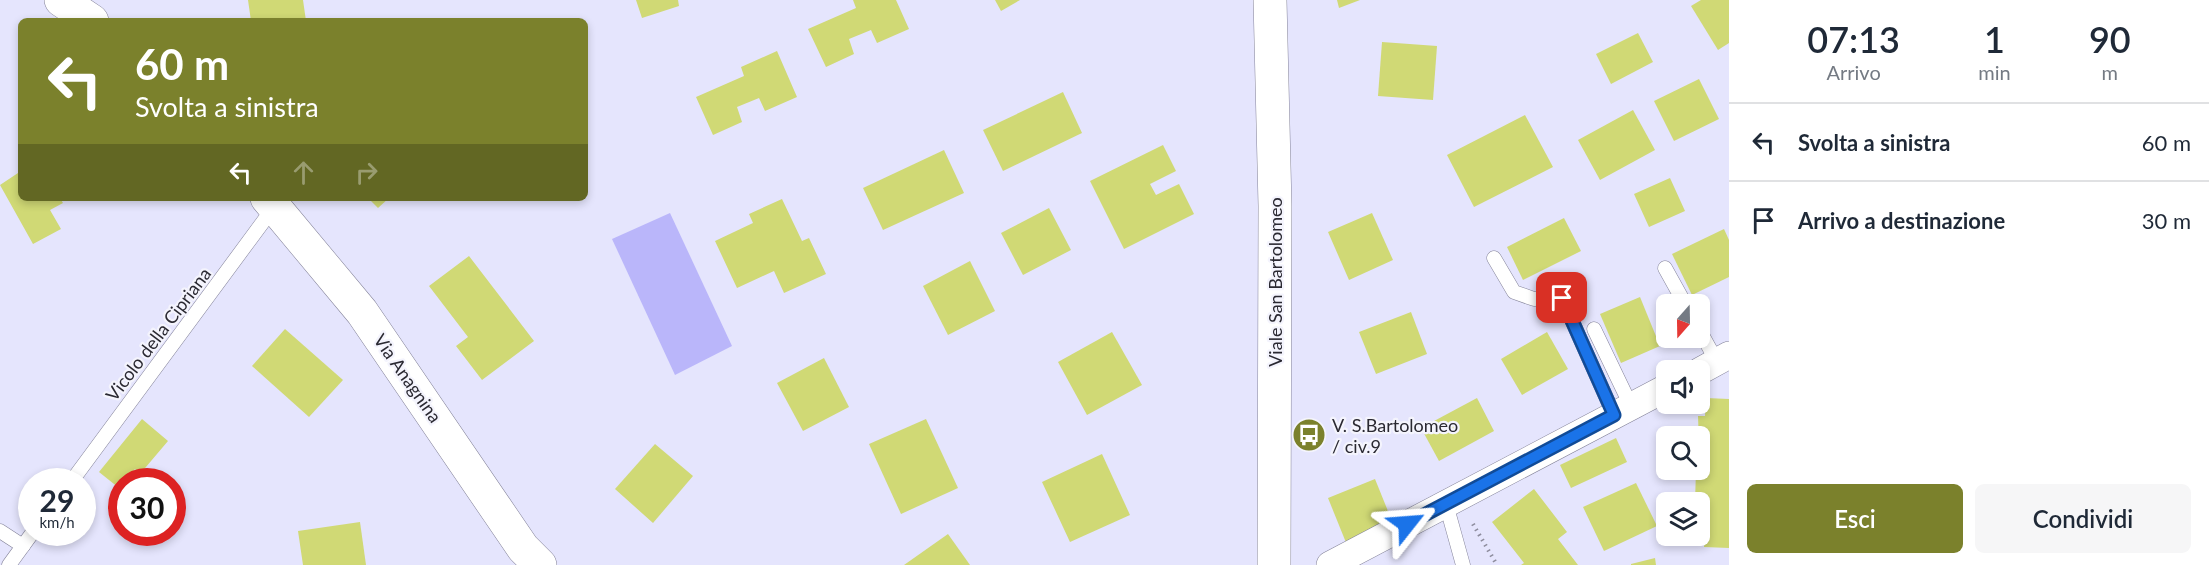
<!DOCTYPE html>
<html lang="it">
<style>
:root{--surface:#fff;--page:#f6f6f7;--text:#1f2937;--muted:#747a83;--line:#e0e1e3;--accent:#7b812c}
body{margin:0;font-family:Lato,sans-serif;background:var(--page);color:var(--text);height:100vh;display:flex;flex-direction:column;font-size:22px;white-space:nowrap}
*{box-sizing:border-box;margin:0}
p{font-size:20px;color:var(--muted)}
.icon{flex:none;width:33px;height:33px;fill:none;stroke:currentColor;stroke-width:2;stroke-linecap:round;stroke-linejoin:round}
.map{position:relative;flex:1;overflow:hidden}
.sheet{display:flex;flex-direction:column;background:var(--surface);width:480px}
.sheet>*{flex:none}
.banner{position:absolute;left:18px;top:18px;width:570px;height:183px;border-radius:9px;box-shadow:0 3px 9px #0003;background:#7b812c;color:#fff;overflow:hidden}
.needle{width:39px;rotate:200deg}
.controls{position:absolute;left:1656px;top:294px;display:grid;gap:12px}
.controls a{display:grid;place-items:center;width:54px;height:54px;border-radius:9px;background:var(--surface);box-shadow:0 3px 9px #0003;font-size:30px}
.speed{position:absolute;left:18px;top:468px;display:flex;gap:12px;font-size:30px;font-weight:700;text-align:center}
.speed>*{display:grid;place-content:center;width:78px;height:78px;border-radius:50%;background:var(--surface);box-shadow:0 3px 9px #0003;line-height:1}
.speed small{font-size:15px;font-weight:400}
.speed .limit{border:9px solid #d22;background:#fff;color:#111}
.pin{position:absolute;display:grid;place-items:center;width:51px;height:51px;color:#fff;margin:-26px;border-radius:12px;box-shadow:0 3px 9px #0006}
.me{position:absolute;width:66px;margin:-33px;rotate:62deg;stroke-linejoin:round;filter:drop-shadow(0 0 4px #0008)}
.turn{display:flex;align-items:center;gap:21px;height:126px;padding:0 18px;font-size:27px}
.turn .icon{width:78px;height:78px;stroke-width:2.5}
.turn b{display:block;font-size:42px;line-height:51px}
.lanes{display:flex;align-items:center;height:57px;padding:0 18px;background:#0003;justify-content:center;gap:30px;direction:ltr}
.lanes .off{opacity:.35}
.eta{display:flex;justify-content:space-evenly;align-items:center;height:102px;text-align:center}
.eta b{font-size:36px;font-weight:600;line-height:42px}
.action{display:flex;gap:12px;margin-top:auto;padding:12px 18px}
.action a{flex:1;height:69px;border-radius:9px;background:var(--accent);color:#fff;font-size:24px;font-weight:600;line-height:69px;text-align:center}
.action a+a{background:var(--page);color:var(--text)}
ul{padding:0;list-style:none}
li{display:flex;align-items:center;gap:18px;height:78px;padding:0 18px;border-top:2px solid var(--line)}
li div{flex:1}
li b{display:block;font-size:22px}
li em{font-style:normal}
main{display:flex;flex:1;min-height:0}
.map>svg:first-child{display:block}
.green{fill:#bab6fa}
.building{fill:#d0d975}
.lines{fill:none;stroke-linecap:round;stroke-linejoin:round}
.service-casing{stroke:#848399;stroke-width:15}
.minor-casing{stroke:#848399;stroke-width:28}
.secondary-casing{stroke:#848399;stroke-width:34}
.path{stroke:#8d8c9d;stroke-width:4;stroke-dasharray:1.5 4.5;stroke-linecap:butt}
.service{stroke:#fff;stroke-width:14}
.minor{stroke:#fff;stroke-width:27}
.secondary{stroke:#fff;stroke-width:33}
.route-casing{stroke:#114b97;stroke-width:15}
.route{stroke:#1a73e8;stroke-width:10}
.labels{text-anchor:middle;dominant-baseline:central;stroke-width:4.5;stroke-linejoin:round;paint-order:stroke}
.street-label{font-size:18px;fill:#2a2932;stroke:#f4f4fd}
.poi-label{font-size:18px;fill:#2a2932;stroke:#f4f4fd;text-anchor:start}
</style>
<main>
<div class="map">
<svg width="1729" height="565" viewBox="0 0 1729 565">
<rect width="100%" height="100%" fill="#e5e5fd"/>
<path class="green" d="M670,213l62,133 -57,29 -63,-136z"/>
<g class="building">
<path d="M248,0h55l3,21h-55z"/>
<path d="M636,0h42l1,6 -37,12z"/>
<path d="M853,0h43l13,29 -32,14 -6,-13 -22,9 5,15 -28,13 -18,-38 48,-21z"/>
<path d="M995,0h25l-19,11z"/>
<path d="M1337,0h23l-21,8z"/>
<path d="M1701,0h28v43l-11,7 -27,-44z"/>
<path d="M1638,33l15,29 -42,22 -15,-30z"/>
<path d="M1382,42l55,4 -4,54 -55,-4z"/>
<path d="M777,51l20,46 -32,14 -6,-13 -22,9 5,15 -29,13 -17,-38 48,-21 -3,-9z"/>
<path d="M1699,79l20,40 -45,22 -20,-40z"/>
<path d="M1063,92l19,41 -79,38 -20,-41z"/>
<path d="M1633,110l22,40 -55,30 -22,-40z"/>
<path d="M1525,115l28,52 -79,40 -27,-52z"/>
<path d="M1163,145l13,26 -26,13 6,11 23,-11 15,30 -70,35 -34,-68z"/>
<path d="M944,150l20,43 -81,37 -20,-42z"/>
<path d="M21,171v27h39l3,5 -13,7 11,19 -28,15 -33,-59z"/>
<path d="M1670,178l15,33 -36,16 -15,-33z"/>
<path d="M368,198h21l-11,10z"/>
<path d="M782,199l20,42 7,-3 17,36 -42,19 -10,-22 -37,17 -22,-47 38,-18 -4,-9z"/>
<path d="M1049,208l22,42 -48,25 -22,-42z"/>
<path d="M1372,213l21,47 -44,20 -21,-48z"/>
<path d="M1564,218l17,33 -58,29 -16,-33z"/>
<path d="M1724,229l5,11v37l-37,18 -20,-41z"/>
<path d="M469,256l65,85 -52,39 -26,-34 12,-9 -39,-51z"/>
<path d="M970,261l25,50 -47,24 -25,-49z"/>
<path d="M1640,297l20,49 -39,17 -21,-49z"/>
<path d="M1411,312l16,42 -51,20 -17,-42z"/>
<path d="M285,329l58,51 -34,37 -57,-51z"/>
<path d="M1112,332l30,53 -55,30 -29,-53z"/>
<path d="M1547,332l21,37 -46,26 -21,-36z"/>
<path d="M824,358l25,49 -46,24 -26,-48z"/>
<path d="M1477,398l17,33 -55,30 -18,-33z"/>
<path d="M1706,398l23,1v149l-25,-1 1,-18h-5v-27h-5l1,-32h4l-2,-54h7z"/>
<path d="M142,419l26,22 -28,33 -5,-5 -10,13h-3l-3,6 -20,-16z"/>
<path d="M926,419l32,69 -57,26 -32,-70z"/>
<path d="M1616,438l11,24 -56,26 -11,-23z"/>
<path d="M655,444l38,32 -40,47 -38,-34z"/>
<path d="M1102,454l28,61 -60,27 -28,-60z"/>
<path d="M1375,479l19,47 -47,19 -19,-47z"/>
<path d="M1636,483l21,43 -53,25 -21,-44z"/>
<path d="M1534,489l33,43 -9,7 20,26h-57l3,-2 -32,-41z"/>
<path d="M360,522l6,43h-63l-5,-34z"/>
<path d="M948,534l22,31h-66z"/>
<path d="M1655,558l1,7h-25v-1z"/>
</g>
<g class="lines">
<g class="service-casing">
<g id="service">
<path d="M1494,258l20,34 20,7 28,-1 52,117"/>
<path d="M1665,268l20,36"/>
<path d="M1594,329l37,77"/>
<path d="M1700,331l17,31"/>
<path d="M71,482l203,-275"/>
<path d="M1446,504l17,61"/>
<path d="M0,531l23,15"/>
<path d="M9,565l24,-33"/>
</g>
</g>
<g class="minor-casing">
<g id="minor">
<path d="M1700,371l29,-16"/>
<path d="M1330,565l336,-177"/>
</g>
</g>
<g class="secondary-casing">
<g id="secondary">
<path d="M61,0l31,21"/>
<path d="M1270,0l5,206 -1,359"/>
<path d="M267,198l95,114 161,236 17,17"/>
</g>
</g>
<path class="path" d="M1473,524l24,41"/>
<use href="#service" class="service"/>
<use href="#minor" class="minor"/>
<use href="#secondary" class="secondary"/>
</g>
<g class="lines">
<g class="route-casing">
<path id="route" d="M1407,524l207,-109 -52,-117"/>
</g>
<use href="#route" class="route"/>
</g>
<defs>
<g id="bus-disc" transform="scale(1.725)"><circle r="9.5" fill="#7b812c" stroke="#f4f4fd"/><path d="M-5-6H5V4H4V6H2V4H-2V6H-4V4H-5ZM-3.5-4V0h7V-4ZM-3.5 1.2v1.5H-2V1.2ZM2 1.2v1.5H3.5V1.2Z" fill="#fff"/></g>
</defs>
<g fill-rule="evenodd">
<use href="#bus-disc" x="1309" y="435"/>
</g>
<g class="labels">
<g class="street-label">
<text transform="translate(1275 282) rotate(-90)">Viale San Bartolomeo</text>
<text transform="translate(158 334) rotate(-53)">Vicolo della Cipriana</text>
<text transform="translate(408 378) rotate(55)">Via Anagnina</text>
</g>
<g class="poi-label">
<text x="1332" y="425">V. S.Bartolomeo<tspan x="1332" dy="21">/ civ.9</tspan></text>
</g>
</g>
</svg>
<div class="controls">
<a><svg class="needle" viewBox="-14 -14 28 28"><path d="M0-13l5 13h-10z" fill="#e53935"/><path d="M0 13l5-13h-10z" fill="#747a83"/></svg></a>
<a><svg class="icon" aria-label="sound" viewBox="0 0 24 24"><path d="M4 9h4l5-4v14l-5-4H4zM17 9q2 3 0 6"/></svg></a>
<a><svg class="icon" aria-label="search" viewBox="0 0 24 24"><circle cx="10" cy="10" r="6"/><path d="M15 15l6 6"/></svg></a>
<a><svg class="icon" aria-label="layers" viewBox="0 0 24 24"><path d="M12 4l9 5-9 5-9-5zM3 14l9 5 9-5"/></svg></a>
</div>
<div class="speed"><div>29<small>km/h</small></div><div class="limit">30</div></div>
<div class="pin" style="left:1562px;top:298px;background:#d93025"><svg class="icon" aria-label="arrive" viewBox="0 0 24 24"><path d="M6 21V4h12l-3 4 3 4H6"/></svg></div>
<svg class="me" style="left:1407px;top:524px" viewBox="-20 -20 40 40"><path d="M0-17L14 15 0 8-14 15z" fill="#1a73e8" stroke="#fff" stroke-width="4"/></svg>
<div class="banner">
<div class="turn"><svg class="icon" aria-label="left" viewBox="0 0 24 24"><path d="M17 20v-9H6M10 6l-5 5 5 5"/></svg><div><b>60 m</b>Svolta a sinistra</div></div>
<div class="lanes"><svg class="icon" aria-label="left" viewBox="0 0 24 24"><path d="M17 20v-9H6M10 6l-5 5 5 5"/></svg><svg class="icon off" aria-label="ahead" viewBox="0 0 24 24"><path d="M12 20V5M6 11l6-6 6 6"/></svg><svg class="icon off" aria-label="right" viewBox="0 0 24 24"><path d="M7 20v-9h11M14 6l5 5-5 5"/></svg></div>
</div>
</div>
<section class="sheet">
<div class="eta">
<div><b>07:13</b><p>Arrivo</p></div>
<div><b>1</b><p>min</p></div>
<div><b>90</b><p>m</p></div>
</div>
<ul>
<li><svg class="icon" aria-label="left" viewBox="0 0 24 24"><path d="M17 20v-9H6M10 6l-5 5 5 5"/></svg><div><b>Svolta a sinistra</b></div><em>60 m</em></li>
<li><svg class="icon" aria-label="arrive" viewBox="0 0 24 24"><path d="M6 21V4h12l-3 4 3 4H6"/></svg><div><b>Arrivo a destinazione</b></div><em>30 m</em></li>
</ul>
<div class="action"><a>Esci</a><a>Condividi</a></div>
</section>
</main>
